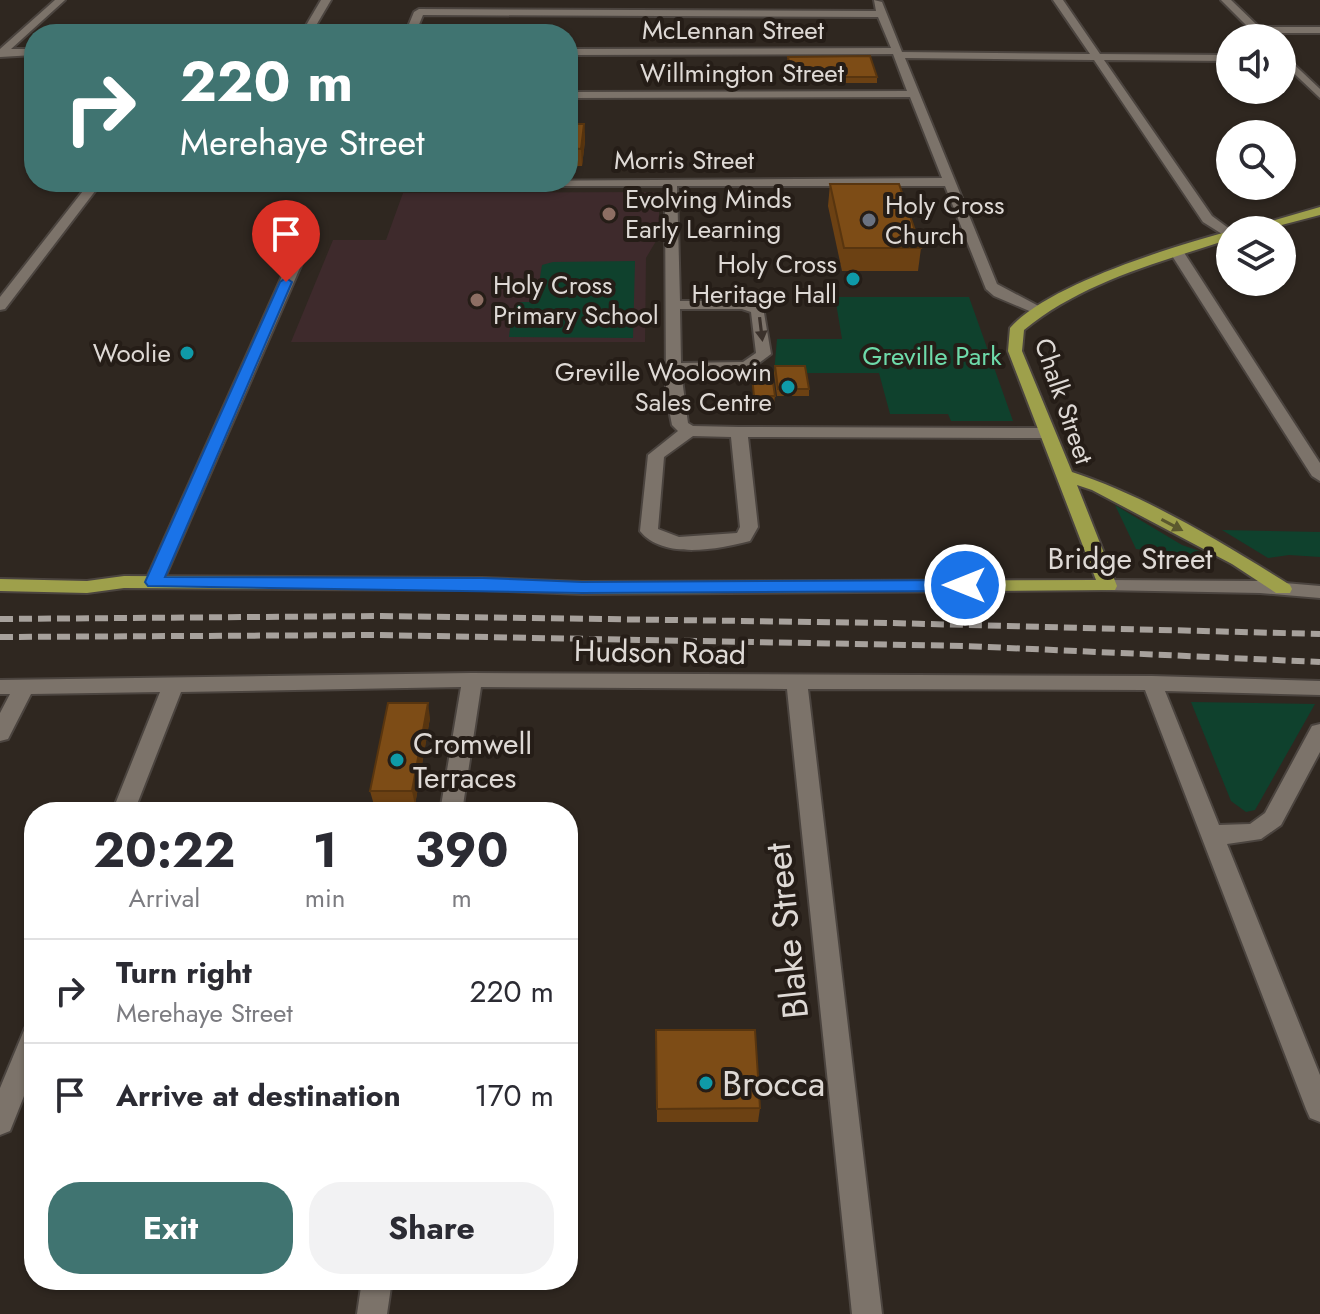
<!DOCTYPE html>
<style>
:root{--surface:#fff;--page:#f2f2f3;--text:#2b2b33;--muted:#7c7c81;--line:#e1e1e2;--accent:#407471}
body{margin:0;font-family:Jost,sans-serif;background:var(--page);color:var(--text);height:100vh;display:flex;flex-direction:column;font-size:30px;white-space:nowrap}
*{box-sizing:border-box;margin:0}
p{font-size:26px;color:var(--muted)}
.icon{flex:none;width:44px;height:44px;fill:none;stroke:currentColor;stroke-width:2;stroke-linecap:round;stroke-linejoin:round}
.map{position:relative;flex:1;overflow:hidden}
.sheet{position:absolute;left:24px;top:802px;width:554px;height:488px;display:flex;flex-direction:column;background:var(--surface);border-radius:32px;box-shadow:0 2px 6px #0004}
.sheet>*{flex:none}
.guide{position:absolute;left:24px;top:24px;width:554px;height:168px;border-radius:32px;box-shadow:0 2px 6px #0004;background:#407471;color:#fff;overflow:hidden}
.buttons{position:absolute;left:1216px;top:24px;display:grid;gap:16px}
.buttons a{display:grid;place-items:center;width:80px;height:80px;border-radius:50%;background:var(--surface);box-shadow:0 2px 6px #0004;font-size:40px}
.pin{position:absolute;display:grid;place-items:center;width:68px;height:68px;color:#fff;margin:-82px -34px;border-radius:50% 50% 50% 0;rotate:-45deg;box-shadow:0 0 8px #0007}
.pin .icon{rotate:45deg}
.me{position:absolute;width:88px;margin:-44px;rotate:270deg;stroke-linejoin:round;filter:drop-shadow(0 0 6px #0008)}
.turn{display:flex;align-items:center;gap:28px;height:168px;padding:0 24px;font-size:36px}
.turn .icon{width:104px;height:104px;stroke-width:2.5}
.turn b{display:block;font-size:56px;line-height:68px}
.eta{display:flex;justify-content:space-evenly;align-items:center;height:136px;text-align:center}
.eta b{font-size:48px;font-weight:700;line-height:56px}
.button{display:flex;gap:16px;margin-top:auto;padding:16px 24px}
.button a{flex:1;height:92px;border-radius:32px;background:var(--accent);color:#fff;font-size:32px;font-weight:700;line-height:92px;text-align:center}
.button a+a{background:var(--page);color:var(--text)}
ul{padding:0;list-style:none}
li{display:flex;align-items:center;gap:24px;height:104px;padding:0 24px;border-top:2px solid var(--line)}
li div{flex:1}
li b{display:block;font-size:30px}
li em{font-style:normal}
.map>svg:first-child{display:block}
.education{fill:#3e2a2c}
.green{fill:#0f412d}
.lines{fill:none;stroke-linecap:round;stroke-linejoin:round}
.minor-casing{stroke:#4b443f;stroke-width:4}
.major-casing{stroke:#4b443f;stroke-width:4}
.minor{fill:#7c736a;fill-rule:evenodd}
.major{fill:#9ea04b;fill-rule:evenodd}
.rail{stroke:#a7a19c;stroke-width:6;stroke-dasharray:13 6;stroke-linecap:butt}
.wall{fill:#6c4113}
.shaded-wall{fill:#58350f}
.building{fill:#7d4c16;stroke:#58350f;stroke-width:2}
.oneway{fill:#3b322c}
.oneway2{fill:#5b582e}
.route{fill:#1a73e8;stroke:#114b97;stroke-width:2}
.education-dot{fill:#8d6e63;stroke:#251d17;stroke-width:3}
.worship-dot{fill:#6b7280;stroke:#251d17;stroke-width:3}
.culture-dot{fill:#0f9aa8;stroke:#251d17;stroke-width:3}
.labels{text-anchor:middle;dominant-baseline:central;stroke-width:8;stroke-linejoin:round;paint-order:stroke}
.far-street-label{font-size:26px;fill:#ded9d5;stroke:#251d17}
.far-poi-label{font-size:26px;fill:#ded9d5;stroke:#251d17;text-anchor:start}
.far-park-label{font-size:26px;fill:#6edbaa;stroke:#251d17}
.street-label{font-size:30px;fill:#ded9d5;stroke:#251d17}
.poi-label{font-size:30px;fill:#ded9d5;stroke:#251d17;text-anchor:start}
.near-street-label{font-size:36px;fill:#ded9d5;stroke:#251d17}
.near-poi-label{font-size:36px;fill:#ded9d5;stroke:#251d17;text-anchor:start}
</style>
<div class="map">
<svg width="1320" height="1314" viewBox="0 0 1320 1314">
<rect width="100%" height="100%" fill="#2f2720"/>
<path class="education" d="M659,192v44l-13,22 -1,84h-354l42,-102h53l17,-47z"/>
<g class="green">
<path d="M635,261l-2,77 -124,-1 3,-24 7,-11h11l7,-5 5,-32 11,-3z"/>
<path d="M835,297h134l44,124h-62l-3,-7h-58l-11,-41h-105l3,-34h65z"/>
<path d="M1115,505l67,40 35,12 -81,-8z"/>
<path d="M1222,530l98,2v25l-31,-2 -21,3z"/>
<path d="M1191,702l124,2 -60,106 -9,2 -15,-11z"/>
</g>
<g class="lines">
<g class="minor-casing">
<g id="minor">
<path d="M55,0h10l-54,49h23v6l-34,2v-8z"/>
<path d="M321,0h10l-20,34h-10z"/>
<path d="M874,0l8,2 20,50 188,2 -37,-54h10l37,54 130,1v6l-126,-1 108,156 19,14 -1,9 -27,-17 -109,-162 -189,-2 92,226 49,26 -7,4 -5,-1 -40,-17 -8,-7 -41,-103h-268l3,115h64l19,6 8,47 -24,18h-66l7,51 5,3 46,1 307,1 8,5 -8,5 -298,-1 10,90 -8,14c-30,8 -87,19 -110,-10l8,-76 30,-24 -6,-6 -6,-31 -1,-208h-296l-6,-4 579,-4 -32,-81 -342,1v-6l339,-1 -14,-37 -325,1v-6l323,-1 -13,-31 -455,-2 -8,19h-10l9,-22 5,-3 457,2zM680,309h62l9,3 5,41 -13,9 -62,1zM693,436l38,1 9,90 -3,6 -58,4 -21,-8 6,-72z"/>
<path d="M1221,0h10l28,27h61v6h-56l3,5h-8z"/>
<path d="M1282,53l38,36v9l-38,-36z"/>
<path d="M90,182h12l-97,127 -5,1v-13z"/>
<path d="M1176,247l7,4 137,212v18l-8,-5 -143,-225z"/>
<path d="M299,250l7,4 -143,328 -2,4h-14l-2,-4 147,-328z"/>
<path d="M1108,580l152,1 60,5v12l-60,-5 -159,-3 -2,-4z"/>
<path d="M472,673l680,3 168,5v14l-155,-4 54,134 31,-1 15,-11 47,-87 8,-2v28l-39,73 -20,14 -34,5 93,231v47l-10,-4 -4,-9 -161,-419 -337,-1 74,625h-30l-65,-625 -306,-2 -19,125h-22l21,-125 -280,5 -47,120h-22l48,-120 -129,2 -23,45 -8,2v-28l10,-19h-10v-14z"/>
<path d="M34,1025v46l-24,60 -10,4v-47l25,-60z"/>
<path d="M362,1280h30l-5,34h-30z"/>
</g>
</g>
<g class="major-casing">
<g id="major">
<path d="M1320,207v8l-58,15h-21z"/>
<path d="M1230,231v8c-70,23 -148,43 -206,91l-2,21 50,121c72,23 153,72 218,113l2,4 -2,4h-14l-44,-29 -140,-74 -15,-5 40,101 -2,4 -533,4 -99,-4 -359,-2 -37,5 -87,-2v-12l87,2 37,-5 359,2 99,4 514,-2 -88,-229 2,-23c37,-43 164,-82 220,-97z"/>
</g>
</g>
<use href="#minor" class="minor"/>
<use href="#major" class="major"/>
<g class="rail">
<path d="M0,619l381,-3 509,7 430,11"/>
<path d="M0,637l377,-2 588,11 355,16"/>
</g>
</g>
<g class="wall">
<path d="M788,57l89,20v6h-85l-5,-21z"/>
<path d="M568,124h16l1,17 -3,25h-14z"/>
<path d="M830,184l91,64 -3,23h-76l-14,-65z"/>
<path d="M775,366l34,23v7h-32l-3,-23z"/>
<path d="M752,376l23,20 -1,7h-20z"/>
<path d="M430,718l-15,87h-41l-4,-14z"/>
<path d="M656,1030l104,78 -2,14h-101z"/>
</g>
<g class="shaded-wall">
<path d="M584,124l1,17 -3,25 -1,-17z"/>
<path d="M428,703l2,15 -15,87 -3,-14z"/>
</g>
<g class="building">
<path d="M870,56l7,21h-85l-4,-20z"/>
<path d="M568,124h16l-3,25 -13,-1z"/>
<path d="M830,184h69l22,64h-77z"/>
<path d="M775,366h30l4,23h-31z"/>
<path d="M772,375l3,21h-21l-2,-20z"/>
<path d="M388,703h40l-16,88h-42z"/>
<path d="M656,1030h99l5,78 -103,1z"/>
</g>
<defs><path id="oneway-solid" d="M-6-.8H1V-3.2L6.5 0L1 3.2V.8H-6Z" transform="scale(2)"/></defs>
<use class="oneway" href="#oneway-solid" transform="translate(761 329) rotate(83)"/>
<use class="oneway2" href="#oneway-solid" transform="translate(1172 525) rotate(28)"/>
<path class="route" d="M286,278l6,4 -127,295 318,1 99,4 383,-2 8,5 -8,6 -383,2 -434,-7 -3,-4 135,-300z"/>
<g class="education-dot">
<circle cx="609" cy="214" r="8"/>
<circle cx="477" cy="300" r="8"/>
</g>
<circle class="worship-dot" cx="869" cy="220" r="8"/>
<g class="culture-dot">
<circle cx="853" cy="279" r="8"/>
<circle cx="187" cy="353" r="8"/>
<circle cx="788" cy="387" r="8"/>
<circle cx="397" cy="760" r="8"/>
<circle cx="706" cy="1083" r="8"/>
</g>
<g class="labels">
<g class="far-street-label">
<text x="733" y="30">McLennan Street</text>
<text x="742" y="73">Willmington Street</text>
<text x="684" y="160">Morris Street</text>
<text transform="translate(1064 401) rotate(71)">Chalk Street</text>
</g>
<g class="far-poi-label">
<text x="625" y="199">Evolving Minds<tspan x="625" dy="30">Early Learning</tspan></text>
<text x="885" y="205">Holy Cross<tspan x="885" dy="30">Church</tspan></text>
<text x="837" y="264" text-anchor="end">Holy Cross<tspan x="837" dy="30">Heritage Hall</tspan></text>
<text x="493" y="285">Holy Cross<tspan x="493" dy="30">Primary School</tspan></text>
<text x="171" y="353" text-anchor="end">Woolie</text>
<text x="772" y="372" text-anchor="end">Greville Wooloowin<tspan x="772" dy="30">Sales Centre</tspan></text>
</g>
<g class="far-park-label">
<text x="932" y="356">Greville Park</text>
</g>
<g class="street-label">
<text x="1130" y="558">Bridge Street</text>
<text transform="translate(660 652) rotate(1)">Hudson Road</text>
</g>
<g class="poi-label">
<text x="413" y="743">Cromwell<tspan x="413" dy="34">Terraces</tspan></text>
</g>
<g class="near-street-label">
<text transform="translate(786 931) rotate(-96)">Blake Street</text>
</g>
<g class="near-poi-label">
<text x="722" y="1083">Brocca</text>
</g>
</g>
</svg>
<div class="buttons">
<a><svg class="icon" aria-label="sound" viewBox="0 0 24 24"><path d="M4 9h4l5-4v14l-5-4H4zM17 9q2 3 0 6"/></svg></a>
<a><svg class="icon" aria-label="search" viewBox="0 0 24 24"><circle cx="10" cy="10" r="6"/><path d="M15 15l6 6"/></svg></a>
<a><svg class="icon" aria-label="layers" viewBox="0 0 24 24"><path d="M12 4l9 5-9 5-9-5zM3 14l9 5 9-5"/></svg></a>
</div>
<div class="pin" style="left:286px;top:282px;background:#d93025"><svg class="icon" aria-label="arrive" viewBox="0 0 24 24"><path d="M6 21V4h12l-3 4 3 4H6"/></svg></div>
<svg class="me" style="left:965px;top:585px" viewBox="-20 -20 40 40"><circle r="17" fill="#1a73e8" stroke="#fff" stroke-width="3"/><path d="M0-11L8 9 0 5-8 9z" fill="#fff"/></svg>
<div class="guide">
<div class="turn"><svg class="icon" aria-label="right" viewBox="0 0 24 24"><path d="M7 20v-9h11M14 6l5 5-5 5"/></svg><div><b>220 m</b>Merehaye Street</div></div>
</div>
<section class="sheet">
<div class="eta">
<div><b>20:22</b><p>Arrival</p></div>
<div><b>1</b><p>min</p></div>
<div><b>390</b><p>m</p></div>
</div>
<ul>
<li><svg class="icon" aria-label="right" viewBox="0 0 24 24"><path d="M7 20v-9h11M14 6l5 5-5 5"/></svg><div><b>Turn right</b><p>Merehaye Street</p></div><em>220 m</em></li>
<li><svg class="icon" aria-label="arrive" viewBox="0 0 24 24"><path d="M6 21V4h12l-3 4 3 4H6"/></svg><div><b>Arrive at destination</b></div><em>170 m</em></li>
</ul>
<div class="button"><a>Exit</a><a>Share</a></div>
</section>
</div>
